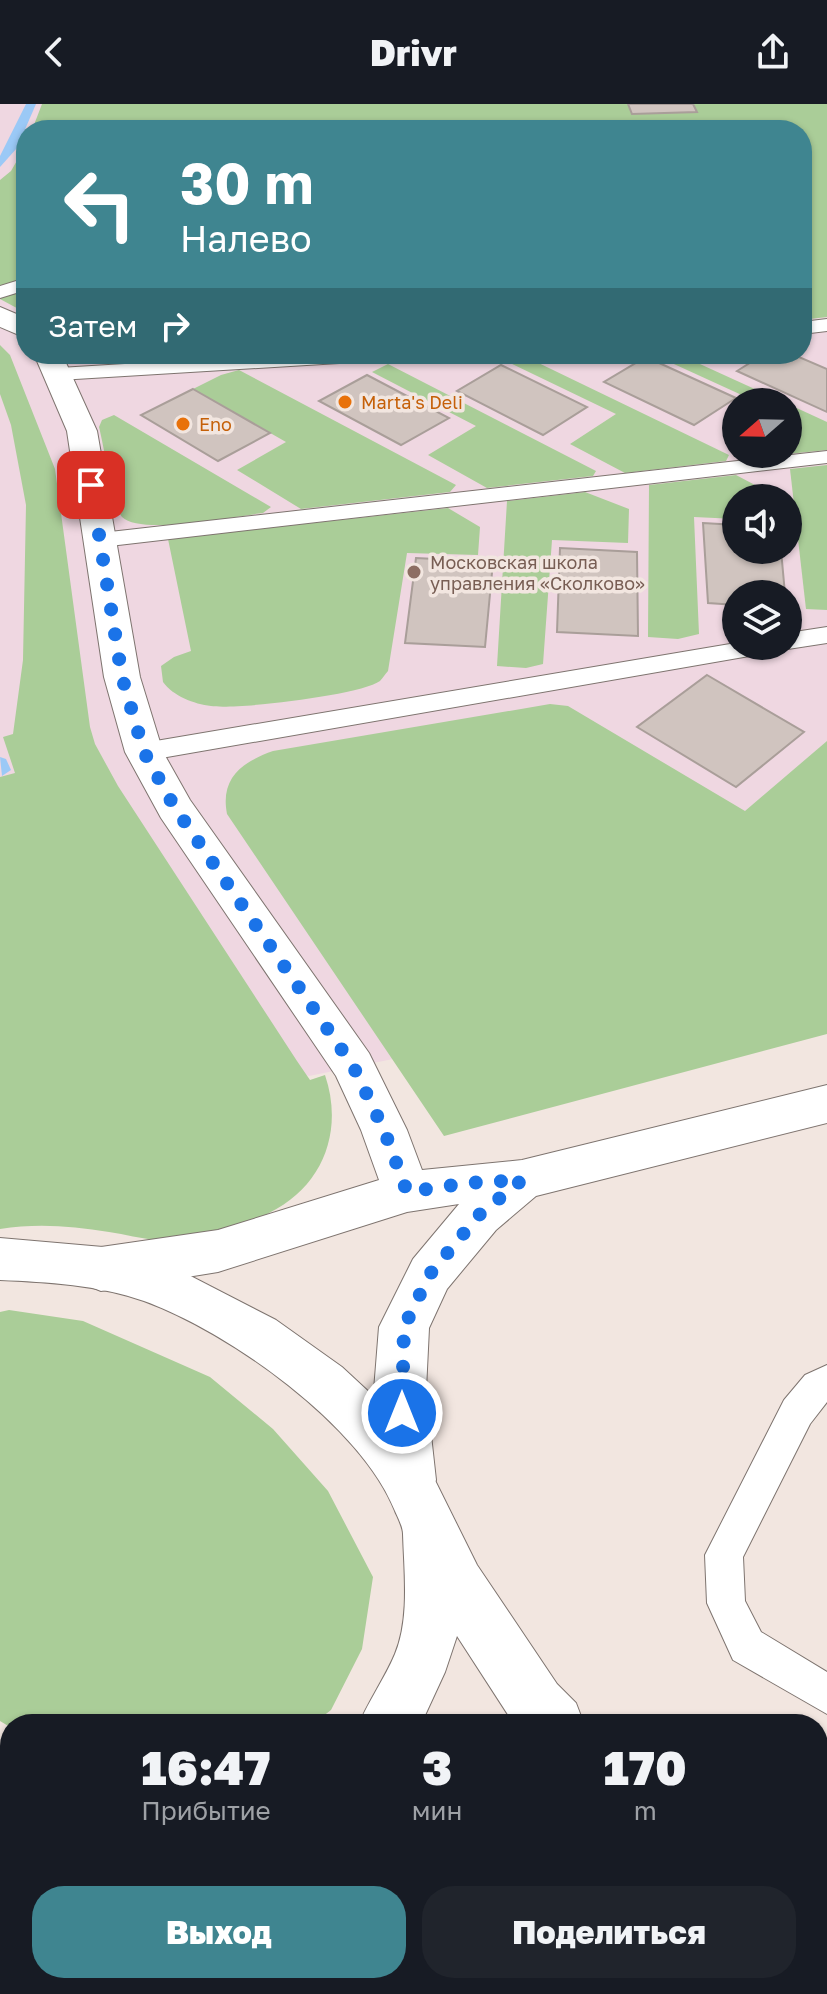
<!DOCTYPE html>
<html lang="ru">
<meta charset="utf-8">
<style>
:root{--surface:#171b24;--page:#20242c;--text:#f1f3f6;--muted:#9ea1a6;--accent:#3f8590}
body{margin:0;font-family:"Golos Text",sans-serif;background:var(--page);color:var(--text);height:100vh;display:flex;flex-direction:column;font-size:30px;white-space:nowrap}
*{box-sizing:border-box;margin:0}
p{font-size:26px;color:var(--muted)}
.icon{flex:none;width:44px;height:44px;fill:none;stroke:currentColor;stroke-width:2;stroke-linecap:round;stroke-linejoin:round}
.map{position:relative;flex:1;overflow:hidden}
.drawer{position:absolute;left:0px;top:1610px;width:828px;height:280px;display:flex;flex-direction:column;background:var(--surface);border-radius:32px 32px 0 0;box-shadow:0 2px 6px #0004}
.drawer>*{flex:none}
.hud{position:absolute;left:16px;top:16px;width:796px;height:244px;border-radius:32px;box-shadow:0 2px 6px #0004;background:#3f8590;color:#fff;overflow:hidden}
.needle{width:52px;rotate:250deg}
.tools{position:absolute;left:722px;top:284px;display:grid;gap:16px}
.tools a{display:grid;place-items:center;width:80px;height:80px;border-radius:50%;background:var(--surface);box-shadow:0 2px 6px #0004;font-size:40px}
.pin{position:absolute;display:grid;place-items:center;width:68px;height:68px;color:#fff;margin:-34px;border-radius:16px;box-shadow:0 4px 12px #0006}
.me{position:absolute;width:88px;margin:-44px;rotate:0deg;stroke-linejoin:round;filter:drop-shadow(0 0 6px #0008)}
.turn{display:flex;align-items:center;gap:28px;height:168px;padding:0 32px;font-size:36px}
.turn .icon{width:104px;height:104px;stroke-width:2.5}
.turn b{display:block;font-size:56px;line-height:68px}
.then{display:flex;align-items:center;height:76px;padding:0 32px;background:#0003;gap:16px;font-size:30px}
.eta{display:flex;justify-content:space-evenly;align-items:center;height:136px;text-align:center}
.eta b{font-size:48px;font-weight:800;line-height:56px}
.primary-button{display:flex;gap:16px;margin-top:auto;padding:16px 32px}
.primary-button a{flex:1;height:92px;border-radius:32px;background:var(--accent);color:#fff;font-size:32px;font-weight:800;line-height:92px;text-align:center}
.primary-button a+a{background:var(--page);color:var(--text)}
header{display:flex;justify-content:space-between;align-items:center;height:104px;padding:0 32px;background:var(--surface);font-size:36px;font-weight:800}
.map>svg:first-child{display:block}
.education{fill:#efd7e1;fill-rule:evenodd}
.green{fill:#aacd98}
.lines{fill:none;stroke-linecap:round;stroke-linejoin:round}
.stream{fill:#9bc9f6;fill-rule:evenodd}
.building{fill:#d0c4bf;stroke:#a99e99;stroke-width:2}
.lane-casing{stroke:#7e746f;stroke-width:2}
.street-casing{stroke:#7e746f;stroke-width:2}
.secondary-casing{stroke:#7e746f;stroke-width:2}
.lane{fill:#fff;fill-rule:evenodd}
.street{fill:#fff;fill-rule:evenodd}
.secondary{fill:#fff;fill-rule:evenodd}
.route{stroke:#1a73e8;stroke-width:14;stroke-dasharray:0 25.2}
.food-dot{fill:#e8710a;stroke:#f2e6e0;stroke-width:3}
.education-dot{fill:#8d6e63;stroke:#f2e6e0;stroke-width:3}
.labels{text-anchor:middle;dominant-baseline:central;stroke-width:7;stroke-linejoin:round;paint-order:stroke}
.far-food-label{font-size:18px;fill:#c56008;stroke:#f2e6e0;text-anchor:start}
.far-education-label{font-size:18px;fill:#785e54;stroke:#f2e6e0;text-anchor:start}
</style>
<header><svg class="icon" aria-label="back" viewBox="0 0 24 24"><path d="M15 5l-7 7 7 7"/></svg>Drivr<svg class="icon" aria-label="share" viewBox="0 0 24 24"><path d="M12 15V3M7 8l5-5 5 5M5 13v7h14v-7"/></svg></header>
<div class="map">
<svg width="827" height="1890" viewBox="0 0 827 1890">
<rect width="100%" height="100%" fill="#f2e6e0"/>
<path class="education" d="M0,0h827v827l-434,128 -84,17 -27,-9 -7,-39 -275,48zM26,26h776v224h-776zM736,298h52v52h-52zM736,394h52v52h-52zM736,490h52v52h-52z"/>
<g class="green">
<path d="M42,0h785v213l-25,3v-190h-770z"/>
<path d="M26,41v168l-26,-14v-119l11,-9z"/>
<path d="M0,241l10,10 45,114 35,258 5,17 23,42 179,275 13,19 15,-5c19,56 -2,112 -56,138 -12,7 -27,10 -40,14 -23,8 -47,15 -72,13 -16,-1 -32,-6 -48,-8 -37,-6 -72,-9 -109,-3v-452l15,-4 -12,-36 10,-3 10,-74 3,-155 -15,-80 -11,-31z"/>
<path d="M652,250h26l105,48h-26z"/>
<path d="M522,251l207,100 -3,6 -101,12 -55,-29 46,-30 -108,-52z"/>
<path d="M388,260l208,107 -3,5 -106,12 -59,-33 48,-29 -104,-54z"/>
<path d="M239,266l217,115 -6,7 -149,17 -64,-39 49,-28 -93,-53 28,-14z"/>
<path d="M788,300l39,18v28l-39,4z"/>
<path d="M114,311l157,92 -8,6c-27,3 -122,23 -141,4 -8,-8 -19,-75 -23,-90l3,-7z"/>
<path d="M827,361v145l-21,-1 -16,-140z"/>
<path d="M736,371l34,18 1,5h-35v21l-42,-2 5,117 -21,5 -30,-2 1,-152z"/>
<path d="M585,388l44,17 -1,34 -76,-3 -9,124 -17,4 -29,-2 10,-165z"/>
<path d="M448,404l32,19 -2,28 -71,-2 -19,118c-3,3 -5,7 -8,10 -19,14 -144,29 -169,25 -17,-2 -38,-10 -48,-24l-2,-16 13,-9 17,-6 -23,-112z"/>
<path d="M550,600l18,2 177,105 82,-70v293l-383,102 -217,-322c-7,-36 15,-52 46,-63z"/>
<path d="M9,1206l74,11 127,56 63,52 55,62 45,86 -11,72 -31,61 -18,14h-303v3l-10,-6v-409z"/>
</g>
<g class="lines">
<g class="stream">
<path d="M26,0h10l-19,44 -17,19v-11z"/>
<path d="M0,653l6,2 5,11 -9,6z"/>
</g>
</g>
<g class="building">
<path d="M628,0h65l4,8 -65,2z"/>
<path d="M764,250h28l35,15v43l-90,-41z"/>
<path d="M646,253l90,41 -42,27 -90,-43z"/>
<path d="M501,261l86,42 -44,28 -86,-44z"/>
<path d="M367,271l82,43 -48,27 -82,-44z"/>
<path d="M193,285l77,44 -52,28 -77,-46z"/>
<path d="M703,419l33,2v25h45l4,44h-49v11l-28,-2z"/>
<path d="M560,444l77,4 1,84 -81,-4z"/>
<path d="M416,454l77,4 -8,85 -80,-4z"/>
<path d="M707,571l97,57 -68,55 -99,-60z"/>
</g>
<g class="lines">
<g class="lane-casing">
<g id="lane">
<path d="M26,174v12l-26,8v-12z"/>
<path d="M827,215v12l-25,3v-12z"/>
<path d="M290,250h108l-10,6 -329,20 -10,-6 10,-6z"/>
<path d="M827,347v12l-726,84 -11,-7 11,-7z"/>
<path d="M827,523v16l-39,6 -9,-3h9v-13z"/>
<path d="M736,539v3h37l-4,5 -8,3 -617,107 -9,-3 -4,-6 4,-6 9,-3z"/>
<path d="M827,1261v37l-17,22 -67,133 2,44 16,31 66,40v42l-94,-54 -26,-57 -2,-48 79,-155 21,-25z"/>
<path d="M49,1880h46l-4,10h-46z"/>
</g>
</g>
<g class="street-casing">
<g id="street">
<path d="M0,203l26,11v20l-26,-11z"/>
<path d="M34,250h28l35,77 43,246 23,75 27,48 179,253 38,77 15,40 100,-10 305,-75v38l-291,73 -40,34 -49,59 -18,39 -3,62 10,90 -8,18 -19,8 -19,-8 -8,-18 -8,-90 5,-63 34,-68 46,-55 -52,8 -189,60 -117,19 -17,-7 -7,-15 7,-15 17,-7 117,-17 161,-50 -18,-50 -25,-54 -175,-258 -36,-66 -21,-75 -37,-246z"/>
</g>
</g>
<g class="secondary-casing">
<g id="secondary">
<path d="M0,1134l103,9 76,23 97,50 66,47 55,51 20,26 60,121 80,119 19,19 8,21h-70l-57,-88 -12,36 -24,52h-62c10,-24 26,-46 36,-70 15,-36 9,-83 8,-120 0,-7 -5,-16 -8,-23 -34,-86 -166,-179 -251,-210 -46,-16 -96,-19 -144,-21z"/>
<path d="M0,1655l10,4v62l-10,-4z"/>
<path d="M818,1788l9,4v65l-9,-4z"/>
</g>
</g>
<use href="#lane" class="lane"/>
<use href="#street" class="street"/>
<use href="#secondary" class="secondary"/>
</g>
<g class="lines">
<path class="route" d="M91,381l31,192 22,75 31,56 178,258 31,64 23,62 61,-9 54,-3 -43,35 -49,59 -26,53 -2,86"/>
</g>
<g class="food-dot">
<circle cx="345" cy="298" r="8"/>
<circle cx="183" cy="320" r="8"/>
</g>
<circle class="education-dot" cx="414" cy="468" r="8"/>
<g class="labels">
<g class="far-food-label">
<text x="361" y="298">Marta's Deli</text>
<text x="199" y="320">Eno</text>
</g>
<g class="far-education-label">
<text x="430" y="458">Московская школа<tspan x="430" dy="21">управления «Сколково»</tspan></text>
</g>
</g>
</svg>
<div class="tools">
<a><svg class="needle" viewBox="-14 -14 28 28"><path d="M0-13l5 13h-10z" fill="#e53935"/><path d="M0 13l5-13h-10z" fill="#9ea1a6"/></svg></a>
<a><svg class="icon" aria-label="sound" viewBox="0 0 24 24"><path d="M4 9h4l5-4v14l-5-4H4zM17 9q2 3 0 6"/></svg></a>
<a><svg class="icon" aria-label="layers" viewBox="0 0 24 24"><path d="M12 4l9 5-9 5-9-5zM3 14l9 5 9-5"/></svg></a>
</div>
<div class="pin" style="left:91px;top:381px;background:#d93025"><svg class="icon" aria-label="arrive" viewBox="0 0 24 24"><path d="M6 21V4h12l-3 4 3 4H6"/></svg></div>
<svg class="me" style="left:402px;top:1309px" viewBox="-20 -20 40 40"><circle r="17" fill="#1a73e8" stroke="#fff" stroke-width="3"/><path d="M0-11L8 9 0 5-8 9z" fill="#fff"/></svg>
<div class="hud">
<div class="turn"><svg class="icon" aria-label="left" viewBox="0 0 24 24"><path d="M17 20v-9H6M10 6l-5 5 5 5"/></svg><div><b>30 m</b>Налево</div></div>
<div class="then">Затем<svg class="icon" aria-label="right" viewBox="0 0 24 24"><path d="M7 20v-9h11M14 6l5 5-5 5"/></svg></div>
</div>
<section class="drawer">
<div class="eta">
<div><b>16:47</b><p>Прибытие</p></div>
<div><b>3</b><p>мин</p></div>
<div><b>170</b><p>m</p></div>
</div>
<div class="primary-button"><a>Выход</a><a>Поделиться</a></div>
</section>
</div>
